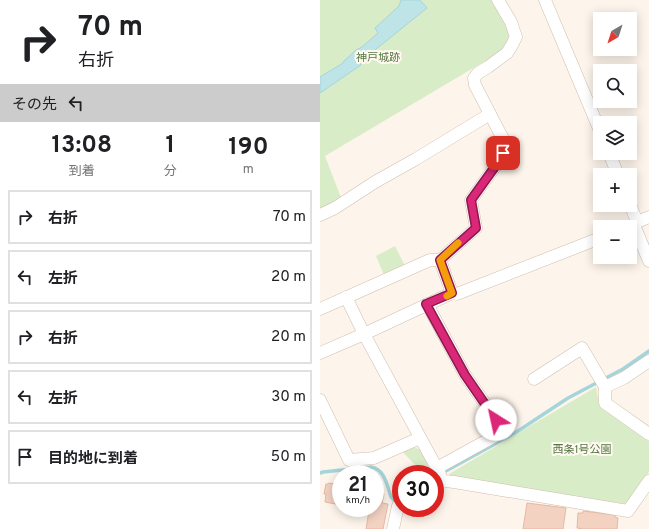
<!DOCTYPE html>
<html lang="ja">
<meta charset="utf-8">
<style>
:root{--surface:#fff;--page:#f6f6f6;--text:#202124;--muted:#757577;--line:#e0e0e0}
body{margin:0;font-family:Overpass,"Noto Sans JP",sans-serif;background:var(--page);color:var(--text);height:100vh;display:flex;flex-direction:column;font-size:15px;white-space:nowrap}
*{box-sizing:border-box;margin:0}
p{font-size:13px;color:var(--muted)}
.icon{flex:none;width:22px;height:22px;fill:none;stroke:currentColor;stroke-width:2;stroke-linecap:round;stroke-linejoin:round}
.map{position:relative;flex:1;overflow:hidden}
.details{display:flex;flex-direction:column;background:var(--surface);width:320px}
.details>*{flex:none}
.banner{background:#fff;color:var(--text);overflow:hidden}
.needle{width:26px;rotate:219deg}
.tools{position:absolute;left:273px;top:12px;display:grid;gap:8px}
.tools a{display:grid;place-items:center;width:44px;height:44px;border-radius:0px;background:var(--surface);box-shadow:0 2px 10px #0003;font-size:20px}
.speed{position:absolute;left:12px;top:465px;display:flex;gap:8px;font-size:20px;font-weight:700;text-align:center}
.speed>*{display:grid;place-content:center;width:52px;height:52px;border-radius:50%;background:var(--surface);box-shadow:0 2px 10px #0003;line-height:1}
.speed small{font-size:10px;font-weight:400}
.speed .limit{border:6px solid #d22;background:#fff;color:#111}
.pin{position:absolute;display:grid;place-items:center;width:34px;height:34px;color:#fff;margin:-17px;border-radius:8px;box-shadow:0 2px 6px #0006}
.me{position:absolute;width:44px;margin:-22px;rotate:325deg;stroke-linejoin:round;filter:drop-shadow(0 0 3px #0008)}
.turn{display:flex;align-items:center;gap:14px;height:84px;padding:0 12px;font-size:18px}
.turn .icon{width:52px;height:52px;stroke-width:2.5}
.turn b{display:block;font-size:28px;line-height:34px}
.then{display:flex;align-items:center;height:38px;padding:0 12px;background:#0003;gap:8px;font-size:15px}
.eta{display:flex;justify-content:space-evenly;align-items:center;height:68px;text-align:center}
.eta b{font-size:24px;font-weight:700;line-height:28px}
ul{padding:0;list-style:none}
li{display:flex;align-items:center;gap:12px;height:54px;margin:0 8px 6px;padding:0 4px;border:2px solid var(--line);border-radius:0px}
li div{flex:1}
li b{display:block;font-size:15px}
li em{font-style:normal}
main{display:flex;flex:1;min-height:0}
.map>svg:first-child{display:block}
.green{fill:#d9ecc8}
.water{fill:#bee4e8;stroke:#a4d5da}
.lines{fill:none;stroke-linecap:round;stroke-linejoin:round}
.stream{stroke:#a4d5da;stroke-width:3.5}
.building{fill:#f3d2c2;stroke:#e6b8a2}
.street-casing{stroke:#d0bcaf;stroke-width:13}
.street{stroke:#fff;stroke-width:12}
.route-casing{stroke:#8e194d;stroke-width:10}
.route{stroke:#db2777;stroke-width:7}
.slow{stroke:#f59e0b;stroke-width:7}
.labels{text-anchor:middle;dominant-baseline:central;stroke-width:4;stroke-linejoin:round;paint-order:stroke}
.park-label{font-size:11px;fill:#557941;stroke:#fff9f2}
</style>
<main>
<section class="details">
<div class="banner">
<div class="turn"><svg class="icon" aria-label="right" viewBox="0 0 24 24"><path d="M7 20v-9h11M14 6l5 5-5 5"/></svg><div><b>70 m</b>右折</div></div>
<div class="then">その先<svg class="icon" aria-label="left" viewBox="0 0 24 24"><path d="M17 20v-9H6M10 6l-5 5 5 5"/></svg></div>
</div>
<div class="eta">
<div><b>13:08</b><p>到着</p></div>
<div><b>1</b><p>分</p></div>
<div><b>190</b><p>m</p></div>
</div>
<ul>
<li><svg class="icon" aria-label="right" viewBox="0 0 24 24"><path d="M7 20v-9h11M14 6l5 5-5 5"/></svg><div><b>右折</b></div><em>70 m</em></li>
<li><svg class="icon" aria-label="left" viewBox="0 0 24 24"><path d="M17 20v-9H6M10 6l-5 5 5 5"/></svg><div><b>左折</b></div><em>20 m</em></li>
<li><svg class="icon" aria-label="right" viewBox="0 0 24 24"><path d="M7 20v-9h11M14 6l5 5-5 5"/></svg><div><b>右折</b></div><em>20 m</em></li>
<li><svg class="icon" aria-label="left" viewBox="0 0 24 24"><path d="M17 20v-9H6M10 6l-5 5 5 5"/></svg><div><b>左折</b></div><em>30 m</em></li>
<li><svg class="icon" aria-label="arrive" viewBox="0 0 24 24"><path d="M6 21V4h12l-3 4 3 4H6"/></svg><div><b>目的地に到着</b></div><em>50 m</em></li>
</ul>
</section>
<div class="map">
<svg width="329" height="529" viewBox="0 0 329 529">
<rect width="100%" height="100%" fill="#fdf5eb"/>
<g class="green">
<path d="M0,0h174l17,35 -4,13 -182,108 17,44 -22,12z"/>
<path d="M75,246l10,20 -21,9 -8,-19z"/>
<path d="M276,387l3,17 50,38v30l-23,32 -177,-28v-2z"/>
<path d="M91,446l10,4 5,10 4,14c-11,-4 -20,-14 -28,-23z"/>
</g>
<path class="water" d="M81,0h19l7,8 -67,54 1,3 -41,28v-16l23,-14 1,-2 12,-11 6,-3 16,-14 -3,-5 24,-22z"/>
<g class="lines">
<g class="stream">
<path d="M0,473l3,-1 48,-5c14,2 16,19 20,30l3,3 7,-4"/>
<path d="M115,477l80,-44 53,-35 55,-29 26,-18"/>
</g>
</g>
<g class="building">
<path d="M9,483l12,2v20l-16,-3 1,-8h-2l2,-10h2z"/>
<path d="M55,492l9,2 -2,9 6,1 -5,25h-17l3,-18 -14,-3h20z"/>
<path d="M207,503l39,5 -3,21h-40z"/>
<path d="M263,511l32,4v2l3,1 -1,11h-33l-7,-1 1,-15h5z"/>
</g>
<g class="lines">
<g class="street-casing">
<g id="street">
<path d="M225,0l55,131"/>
<path d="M289,153l9,22"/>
<path d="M310,204l7,18"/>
<path d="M0,215l15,-7 40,-26 41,-23 74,-45"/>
<path d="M314,225l15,36"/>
<path d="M309,227l5,-2 3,-3 12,-5"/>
<path d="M132,293l-12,-33 36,-32 -5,-28 28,-39c4,-7 5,-14 4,-22l-28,-54 -1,-7 4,-5 10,-6 19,-14 5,-8 4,-8 -5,-15 -13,-22"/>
<path d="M26,297l18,37 76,140"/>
<path d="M107,304l38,71 39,56 -67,37"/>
<path d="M0,309l110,-49h10"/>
<path d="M0,353l44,-19 88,-41 5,1 143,-56"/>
<path d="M329,361l-25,17 -19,9v16l44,31"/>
<path d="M214,379l48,-31 23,39"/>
<path d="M0,400l29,60 25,-2 46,-20"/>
<path d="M115,486l9,-5 10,1 174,29 21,-30"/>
<path d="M73,529l5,-23 3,-1"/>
</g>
</g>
<use href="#street" class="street"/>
</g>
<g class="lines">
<g class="route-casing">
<path id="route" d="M176,420l-31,-45 -39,-71 26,-11 -12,-33 36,-32 -5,-28 28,-39 4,-8"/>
</g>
<use href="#route" class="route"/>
<path class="slow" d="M127,296l5,-3 -12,-33 18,-17"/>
</g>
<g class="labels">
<g class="park-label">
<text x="58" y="58">神戸城跡</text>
<text x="262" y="450">西条1号公園</text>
</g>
</g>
</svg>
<div class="tools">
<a><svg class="needle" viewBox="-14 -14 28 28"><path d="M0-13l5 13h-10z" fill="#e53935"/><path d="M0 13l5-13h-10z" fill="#757577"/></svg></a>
<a><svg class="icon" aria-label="search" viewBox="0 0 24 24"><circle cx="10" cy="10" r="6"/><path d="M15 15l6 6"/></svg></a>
<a><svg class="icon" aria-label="layers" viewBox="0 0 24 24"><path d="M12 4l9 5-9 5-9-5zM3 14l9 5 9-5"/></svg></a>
<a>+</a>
<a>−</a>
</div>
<div class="speed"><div>21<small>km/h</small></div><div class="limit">30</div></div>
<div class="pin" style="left:183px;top:153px;background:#d93025"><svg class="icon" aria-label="arrive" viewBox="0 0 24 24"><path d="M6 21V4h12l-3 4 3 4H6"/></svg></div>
<svg class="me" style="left:176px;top:420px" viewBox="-20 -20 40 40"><circle r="19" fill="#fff"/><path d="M0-13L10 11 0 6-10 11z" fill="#db2777"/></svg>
</div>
</main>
